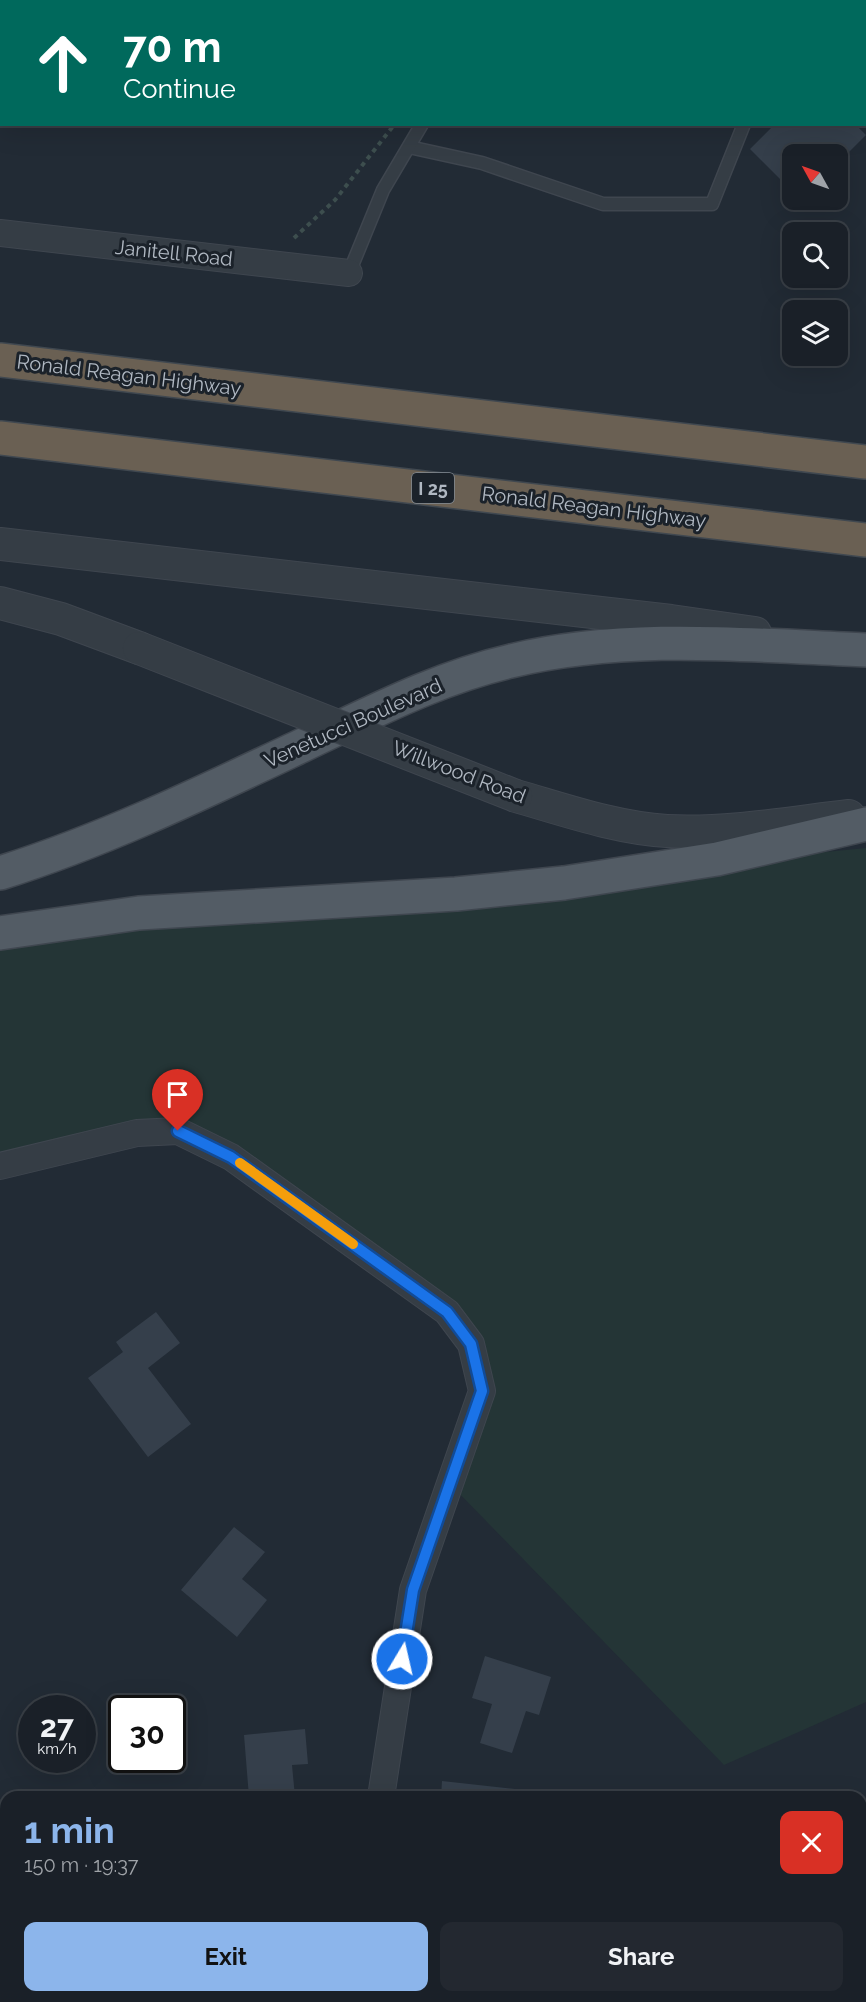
<!DOCTYPE html>
<meta charset="utf-8">
<style>
:root{--surface:#1a2028;--page:#232830;--text:#f1f3f6;--muted:#9fa3a8;--line:#383e45;--accent:#8cb5eb}
body{margin:0;font-family:Raleway,sans-serif;background:var(--page);color:var(--text);height:100vh;display:flex;flex-direction:column;font-size:22px;white-space:nowrap}
*{box-sizing:border-box;margin:0}
p{font-size:20px;color:var(--muted)}
.icon{flex:none;width:33px;height:33px;fill:none;stroke:currentColor;stroke-width:2;stroke-linecap:round;stroke-linejoin:round}
.map{position:relative;flex:1;overflow:hidden}
.sheet{position:absolute;left:0px;top:1791px;width:867px;height:212px;display:flex;flex-direction:column;background:var(--surface);border-radius:18px 18px 0 0;box-shadow:0 6px 24px #0002,0 0 0 2px var(--line)}
.sheet>*{flex:none}
.hud{position:absolute;left:0px;top:0px;width:867px;height:126px;box-shadow:0 6px 24px #0002,0 0 0 2px var(--line);background:#00695c;color:#fff;overflow:hidden}
.needle{width:39px;rotate:310deg}
.tools{position:absolute;left:782px;top:144px;display:grid;gap:12px}
.tools a{display:grid;place-items:center;width:66px;height:66px;border-radius:12px;background:var(--surface);box-shadow:0 6px 24px #0002,0 0 0 2px var(--line);font-size:30px}
.speed{position:absolute;left:18px;top:1695px;display:flex;gap:12px;font-size:30px;font-weight:700;text-align:center}
.speed>*{display:grid;place-content:center;width:78px;height:78px;border-radius:50%;background:var(--surface);box-shadow:0 6px 24px #0002,0 0 0 2px var(--line);line-height:1}
.speed small{font-size:15px;font-weight:400}
.speed .limit{border:3px solid #111;border-radius:9px;background:#fff;color:#111}
.pin{position:absolute;display:grid;place-items:center;width:51px;height:51px;color:#fff;margin:-62px -26px;border-radius:50% 50% 50% 0;rotate:-45deg;box-shadow:0 0 6px #0007}
.pin .icon{rotate:45deg}
.me{position:absolute;width:66px;margin:-33px;rotate:9deg;stroke-linejoin:round;filter:drop-shadow(0 0 4px #0008)}
.turn{display:flex;align-items:center;gap:21px;height:126px;padding:0 24px;font-size:27px}
.turn .icon{width:78px;height:78px;stroke-width:2.5}
.turn b{display:block;font-size:42px;line-height:51px}
.round{display:grid;place-items:center;flex:none;width:63px;height:63px;border-radius:12px;background:var(--page)}
.summary{display:flex;align-items:center;justify-content:space-between;height:102px;padding:0 24px}
h1{font-size:36px;font-weight:700;line-height:45px;color:var(--accent)}
.button{display:flex;gap:12px;margin-top:auto;padding:12px 24px}
.button a{flex:1;height:69px;border-radius:12px;background:var(--accent);color:#111;font-size:24px;font-weight:700;line-height:69px;text-align:center}
.button a+a{background:var(--page);color:var(--text)}
.map>svg:first-child{display:block}
.green{fill:#243536}
.building{fill:#353f4b}
.lines{fill:none;stroke-linecap:round;stroke-linejoin:round}
.service-casing{stroke:#3f464f;stroke-width:15}
.minor-casing{stroke:#3f464f;stroke-width:28}
.tertiary-casing{stroke:#3f464f;stroke-width:34}
.primary-casing{stroke:#3f464f;stroke-width:36}
.motorway-casing{stroke:#404850;stroke-width:36}
.path{stroke:#3d4e4e;stroke-width:4;stroke-dasharray:4.5 4.5;stroke-linecap:butt}
.service{stroke:#353d45;stroke-width:12}
.minor{stroke:#353d45;stroke-width:26}
.tertiary{stroke:#353d45;stroke-width:32}
.primary{stroke:#535c65;stroke-width:33}
.motorway{stroke:#6a6053;stroke-width:33}
.tertiary-bridge-casing{stroke:#3f464f;stroke-width:34;stroke-linecap:butt}
.tertiary-bridge{stroke:#353d45;stroke-width:32}
.route-casing{stroke:#114b97;stroke-width:15}
.route{stroke:#1a73e8;stroke-width:10}
.slow{stroke:#f59e0b;stroke-width:10}
.labels{text-anchor:middle;dominant-baseline:central;stroke-width:6;stroke-linejoin:round;paint-order:stroke}
.shield{fill:#1b222a;stroke:#838b94;stroke-width:1.5}
.shield-label{font-size:18px;font-weight:bold;fill:#b0b8c2}
.street-label{font-size:20px;fill:#b0b8c2;stroke:#1b222a}
</style>
<div class="map">
<svg width="866" height="2002" viewBox="0 0 866 2002">
<rect width="100%" height="100%" fill="#222b35"/>
<g class="green">
<path d="M0,0h363l-361,2 -1,62z"/>
<path d="M866,848v854l-142,63 -274,-281 32,-93 -35,-79 -215,-155 -95,-24 -137,33v-233z"/>
</g>
<g class="building">
<path d="M775,124h80l11,11 -29,29v-10h-45v37l-42,-42z"/>
<path d="M156,1312l24,31 -32,25 43,56 -43,33 -60,-79 35,-26 -7,-10z"/>
<path d="M234,1527l31,25 -23,27 25,21 -30,37 -56,-47z"/>
<path d="M485,1656l66,21 -12,38 -13,-4 -14,42 -32,-10 12,-39 -20,-6z"/>
<path d="M305,1729l3,35 -16,1 3,32h-46l-5,-62z"/>
<path d="M442,1781l92,10v6h-93z"/>
<path d="M861,1876l5,6v44l-5,4z"/>
<path d="M217,1996h4l10,6h-17z"/>
<path d="M658,1996h52l7,6h-63z"/>
<path d="M738,1996h43l-5,6h-32z"/>
</g>
<g class="lines">
<g class="service-casing">
<g id="service">
<path d="M734,0l1,2"/>
<path d="M511,2l2,-2"/>
<path d="M409,147l73,16 121,41h109l32,-80"/>
<path d="M349,273l34,-83 39,-66"/>
</g>
</g>
<g class="minor-casing">
<g id="minor">
<path d="M0,233l349,40"/>
<path d="M0,1166l137,-33 41,-2 53,26 216,155 24,32 11,47 -69,199 -32,207"/>
<path d="M349,2002l1,-6"/>
</g>
</g>
<g class="tertiary-casing">
<g id="tertiary">
<path d="M0,544l671,77 84,12"/>
<path d="M0,603l61,16 78,29"/>
<path d="M516,796c49,14 100,32 151,35 61,3 122,-8 182,-15"/>
</g>
</g>
<g class="primary-casing">
<g id="primary">
<path d="M0,873c105,-33 204,-81 303,-128 68,-32 134,-67 208,-84 116,-28 237,-16 355,-11"/>
<path d="M0,933l139,-20 317,-19 108,-11 153,-24 149,-35"/>
</g>
</g>
<g class="motorway-casing">
<g id="motorway">
<path d="M0,360l866,102"/>
<path d="M0,438l866,102"/>
</g>
</g>
<g class="path">
<path d="M468,2l1,-2"/>
<path d="M294,238l41,-38 59,-75"/>
</g>
<use href="#service" class="service"/>
<use href="#minor" class="minor"/>
<use href="#tertiary" class="tertiary"/>
<use href="#primary" class="primary"/>
<use href="#motorway" class="motorway"/>
<g class="tertiary-bridge-casing">
<path id="tertiary-bridge" d="M139,648l377,148"/>
</g>
<use href="#tertiary-bridge" class="tertiary-bridge"/>
</g>
<g class="lines">
<g class="route-casing">
<path id="route" d="M178,1131l53,26 216,155 24,32 11,47 -69,199 -11,69"/>
</g>
<use href="#route" class="route"/>
<path class="slow" d="M240,1163l113,81"/>
</g>
<g class="labels">
<rect class="shield" x="412" y="473" width="42" height="30" rx="4.5"/>
<g class="shield-label">
<text x="433" y="488">I 25</text>
</g>
<g class="street-label">
<text transform="translate(174 253) rotate(6)">Janitell Road</text>
<text transform="translate(129 375) rotate(7)">Ronald Reagan Highway</text>
<text transform="translate(594 507) rotate(7)">Ronald Reagan Highway</text>
<text transform="translate(353 723) rotate(-24)">Venetucci Boulevard</text>
<text transform="translate(459 772) rotate(21)">Willwood Road</text>
</g>
</g>
</svg>
<div class="tools">
<a><svg class="needle" viewBox="-14 -14 28 28"><path d="M0-13l5 13h-10z" fill="#e53935"/><path d="M0 13l5-13h-10z" fill="#9fa3a8"/></svg></a>
<a><svg class="icon" aria-label="search" viewBox="0 0 24 24"><circle cx="10" cy="10" r="6"/><path d="M15 15l6 6"/></svg></a>
<a><svg class="icon" aria-label="layers" viewBox="0 0 24 24"><path d="M12 4l9 5-9 5-9-5zM3 14l9 5 9-5"/></svg></a>
</div>
<div class="speed"><div>27<small>km/h</small></div><div class="limit">30</div></div>
<div class="pin" style="left:178px;top:1131px;background:#d93025"><svg class="icon" aria-label="arrive" viewBox="0 0 24 24"><path d="M6 21V4h12l-3 4 3 4H6"/></svg></div>
<svg class="me" style="left:402px;top:1659px" viewBox="-20 -20 40 40"><circle r="17" fill="#1a73e8" stroke="#fff" stroke-width="3"/><path d="M0-11L8 9 0 5-8 9z" fill="#fff"/></svg>
<div class="hud">
<div class="turn"><svg class="icon" aria-label="ahead" viewBox="0 0 24 24"><path d="M12 20V5M6 11l6-6 6 6"/></svg><div><b>70 m</b>Continue</div></div>
</div>
<section class="sheet">
<div class="summary"><div><h1>1 min</h1><p>150 m · 19:37</p></div><a class="round" style="background:#d93025;color:#fff"><svg class="icon" aria-label="close" viewBox="0 0 24 24"><path d="M6 6l12 12M18 6L6 18"/></svg></a></div>
<div class="button"><a>Exit</a><a>Share</a></div>
</section>
</div>
